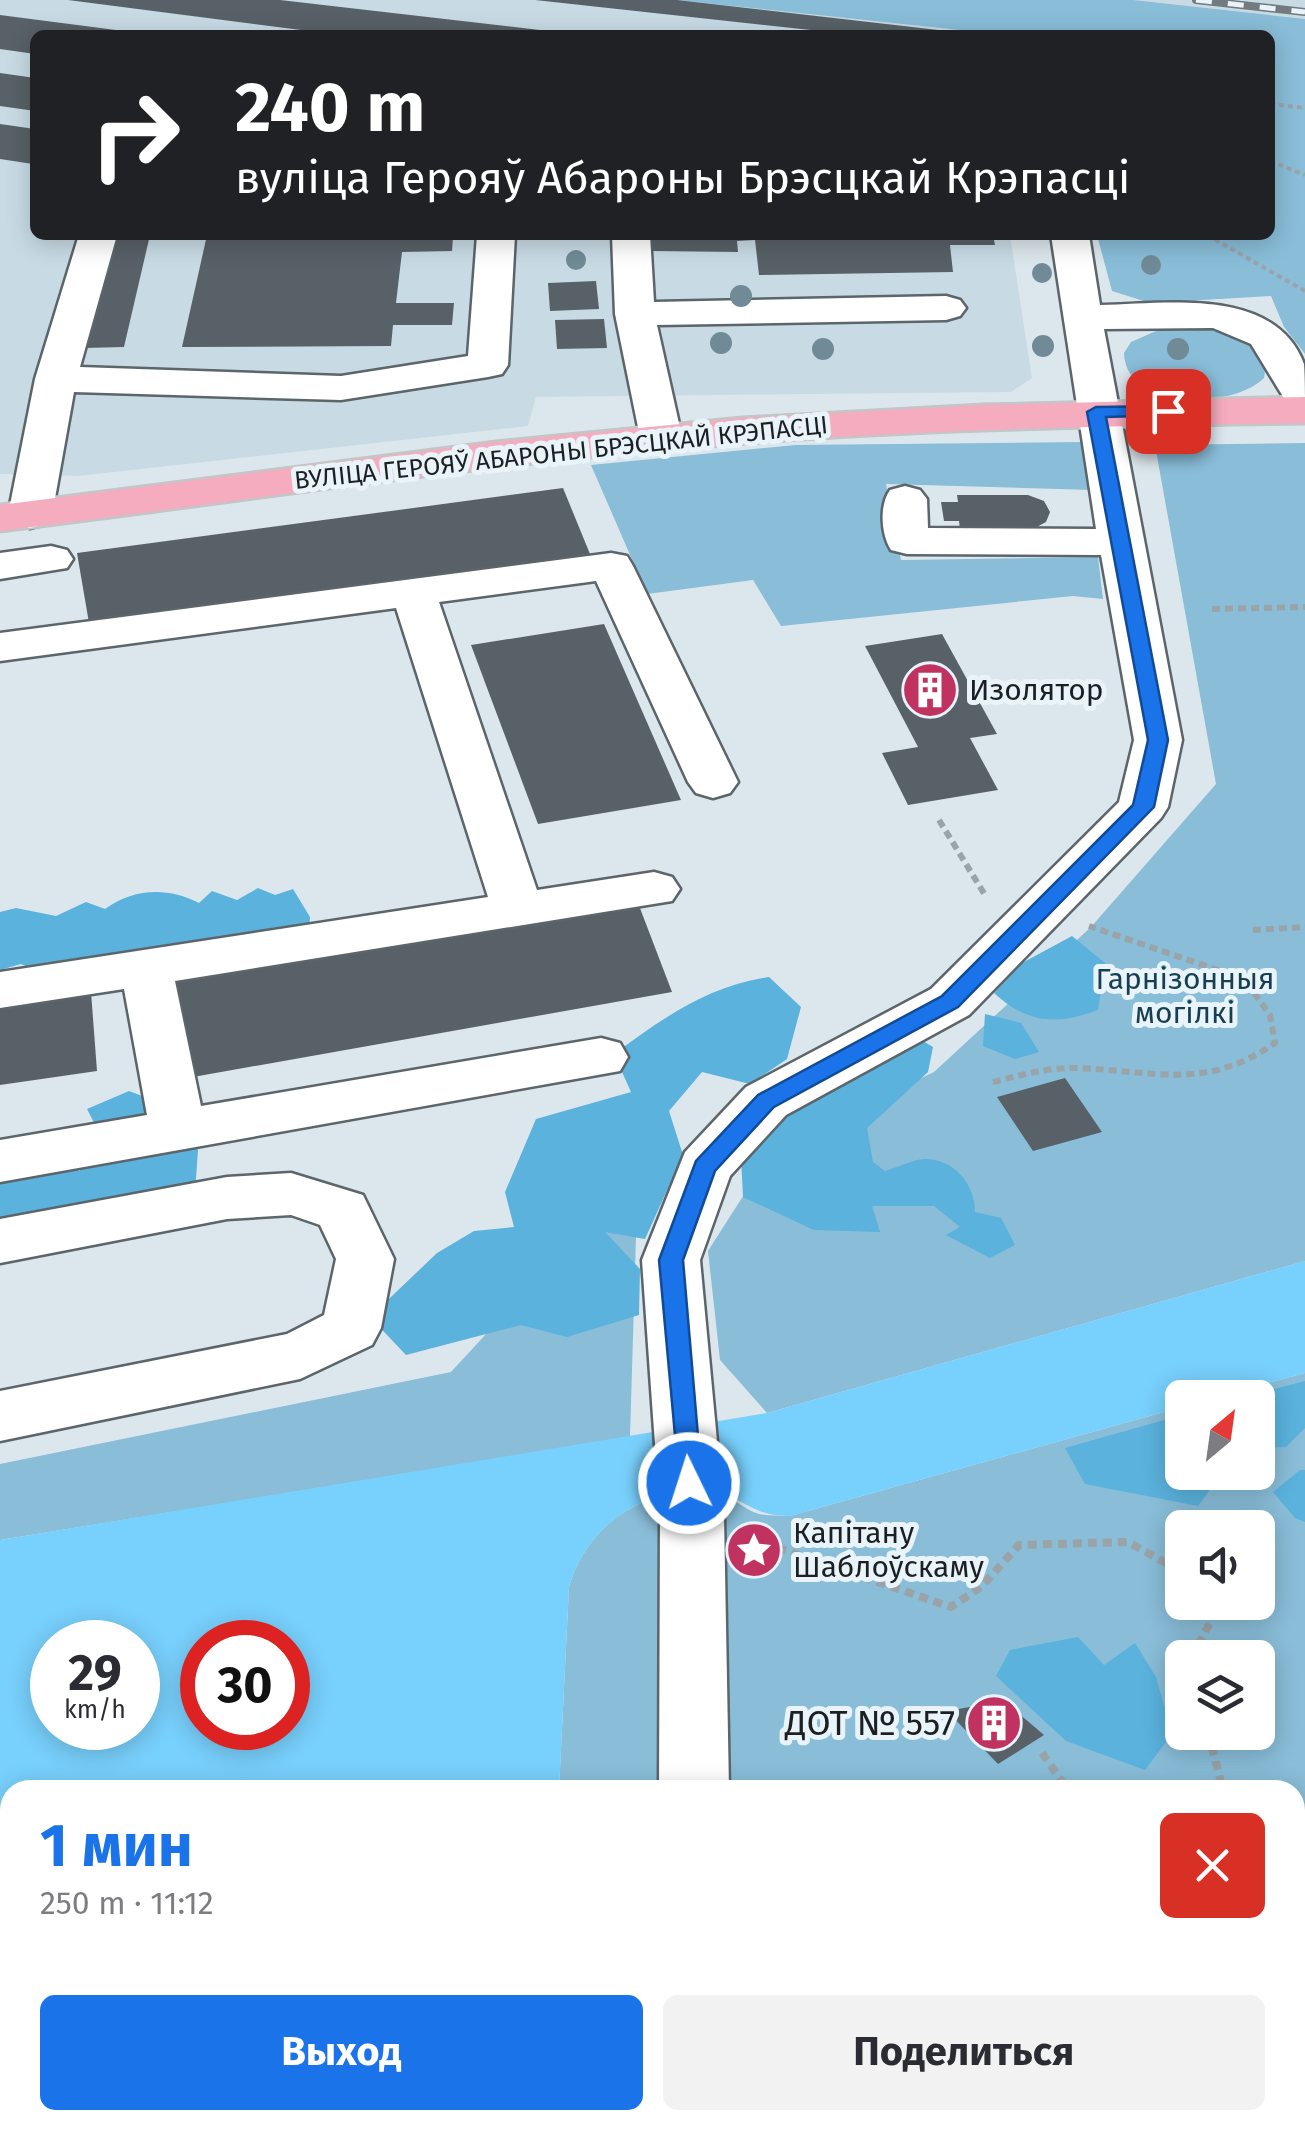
<!DOCTYPE html>
<html lang="ru">
<meta charset="utf-8">
<style>
:root{--surface:#fff;--page:#f2f2f3;--text:#2b2b33;--muted:#7c7c81;--accent:#1a73e8}
body{margin:0;font-family:"Fira Sans",sans-serif;background:var(--page);color:var(--text);height:100vh;display:flex;flex-direction:column;font-size:38px;white-space:nowrap}
*{box-sizing:border-box;margin:0}
p{font-size:32px;color:var(--muted)}
.icon{flex:none;width:55px;height:55px;fill:none;stroke:currentColor;stroke-width:2;stroke-linecap:round;stroke-linejoin:round}
.map{position:relative;flex:1;overflow:hidden}
.sheet{position:absolute;left:0px;top:1780px;width:1305px;height:350px;display:flex;flex-direction:column;background:var(--surface);border-radius:30px 30px 0 0;box-shadow:0 5px 25px #0003}
.sheet>*{flex:none}
.banner{position:absolute;left:30px;top:30px;width:1245px;height:210px;border-radius:15px;box-shadow:0 5px 25px #0003;background:#202124;color:#fff;overflow:hidden}
.needle{width:65px;rotate:29deg}
.buttons{position:absolute;left:1165px;top:1380px;display:grid;gap:20px}
.buttons a{display:grid;place-items:center;width:110px;height:110px;border-radius:15px;background:var(--surface);box-shadow:0 5px 25px #0003;font-size:50px}
.speed{position:absolute;left:30px;top:1620px;display:flex;gap:20px;font-size:50px;font-weight:700;text-align:center}
.speed>*{display:grid;place-content:center;width:130px;height:130px;border-radius:50%;background:var(--surface);box-shadow:0 5px 25px #0003;line-height:1}
.speed small{font-size:25px;font-weight:400}
.speed .limit{border:15px solid #d22;background:#fff;color:#111}
.pin{position:absolute;display:grid;place-items:center;width:85px;height:85px;color:#fff;margin:-42px;border-radius:20px;box-shadow:0 5px 15px #0006}
.me{position:absolute;width:110px;margin:-55px;rotate:356deg;stroke-linejoin:round;filter:drop-shadow(0 0 8px #0008)}
.turn{display:flex;align-items:center;gap:35px;height:210px;padding:0 40px;font-size:45px}
.turn .icon{width:130px;height:130px;stroke-width:2.5}
.turn b{display:block;font-size:70px;line-height:85px}
.round{display:grid;place-items:center;flex:none;width:105px;height:105px;border-radius:15px;background:var(--page)}
.overview{display:flex;align-items:center;justify-content:space-between;height:170px;padding:0 40px}
h1{font-size:60px;font-weight:700;line-height:75px;color:var(--accent)}
.primary-button{display:flex;gap:20px;margin-top:auto;padding:20px 40px}
.primary-button a{flex:1;height:115px;border-radius:15px;background:var(--accent);color:#fff;font-size:40px;font-weight:700;line-height:115px;text-align:center}
.primary-button a+a{background:var(--page);color:var(--text)}
.map>svg:first-child{display:block}
.built{fill:#c8dbe5}
.green{fill:#89bdd8;fill-rule:evenodd}
.forest{fill:#5ab2dd}
.water{fill:#78d0fc;fill-rule:evenodd}
.building{fill:#586167}
.lines{fill:none;stroke-linecap:round;stroke-linejoin:round}
.minor-casing{stroke:#5b656a;stroke-width:5}
.major-casing{stroke:#c4c5c6;stroke-width:5}
.path-far2{stroke:#9aa3a7;stroke-width:4;stroke-dasharray:5 4;stroke-linecap:butt}
.path-far1{stroke:#9aa3a7;stroke-width:6;stroke-dasharray:8 5;stroke-linecap:butt}
.path{stroke:#9aa3a7;stroke-width:8;stroke-dasharray:9 6;stroke-linecap:butt}
.minor{fill:#fff;fill-rule:evenodd}
.major{fill:#f6acbf;fill-rule:evenodd}
.rail-casing{stroke:#747b7f;stroke-width:8}
.rail{stroke:#e9f4fa;stroke-width:5;stroke-dasharray:16;stroke-linecap:butt}
.tree{fill:#708b97}
.route{fill:#1a73e8;stroke:#114b97;stroke-width:2.5}
.labels{text-anchor:middle;dominant-baseline:central;stroke-width:10;stroke-linejoin:round;paint-order:stroke}
.far-street-label{font-size:25px;fill:#1c2022;stroke:#e9f4fa}
.poi-label{font-size:30px;fill:#1c2022;stroke:#e9f4fa;text-anchor:start}
.park-label{font-size:30px;fill:#183f51;stroke:#e9f4fa}
.near-poi-label{font-size:35px;fill:#1c2022;stroke:#e9f4fa;text-anchor:end}
</style>
<div class="map">
<svg width="1305" height="2130" viewBox="0 0 1305 2130">
<rect width="100%" height="100%" fill="#dce7ed"/>
<path class="built" d="M0,0h1305v68l-35,-33h-1235v200h975l22,143 -21,14 -475,5 -8,29 -450,50 -78,-2z"/>
<g class="green">
<path d="M677,0h456l172,19v335l-21,-27 -13,-31 -121,7 -38,-12 -15,-56h173v-200h-263z"/>
<path d="M1163,328c32,0 112,0 101,50 -32,32 -139,32 -140,-25l7,-11z"/>
<path d="M1084,442l8,48 -206,-6 15,76 197,-3 5,42 -30,-3 -292,30 -28,-46 -106,14 -56,-129 204,-20z"/>
<path d="M1305,443v818l-538,152 -47,-53 -12,-109 67,-105 159,-74 157,-145 125,-143 -61,-339z"/>
<path d="M638,1169l-8,268 -630,103v-76l451,-92z"/>
<path d="M1305,1373v757h-767l2,-10h755v-330h-736l10,-203c18,-64 80,-105 149,-93 15,2 26,16 41,20 10,2 21,1 31,2l392,-109v65h76v-74l-41,-1zM1182,1528h76v74h-76zM1182,1658h76v74h-76z"/>
</g>
<g class="forest">
<path d="M258,888l17,7 18,-6 17,28 -1,16 -269,39 -19,-8 -21,6v-58l16,-4 40,8 30,-14 19,7c29,-21 63,-22 94,-6l13,-12 25,9z"/>
<path d="M1072,936l33,27 -7,47c-42,16 -71,13 -104,-17l28,-30z"/>
<path d="M769,977l32,30 -14,52 -37,25 -48,-12 -33,39 14,44 -38,84 -40,-7 35,37 -1,46 -72,22 -46,-12 -115,30 -36,-38 67,-64 37,-22 40,-4 -9,-35 31,-73 95,-27 -17,-38c49,-36 94,-68 155,-77z"/>
<path d="M985,1014l36,9 18,29 -24,7 -32,-13z"/>
<path d="M916,1037l17,10 -5,25 -61,56 6,34 12,9c12,-3 28,-12 40,-12 30,0 50,26 50,53l26,6 14,27 -25,13 -44,-23 14,-8 -26,-21h-62l8,26 -66,-2 -71,-33 -2,-40 45,-50z"/>
<path d="M129,1091l21,8 48,51 -3,43 -195,35v-53l68,-15 11,11 28,-23 -20,-39z"/>
<path d="M1305,1381v47l-19,19 -28,1v-50l-13,-1z"/>
<path d="M1182,1415v57l40,1 -24,33 -113,-22 -20,-36z"/>
<path d="M1300,1470h5v52l-10,-4 -22,-26z"/>
<path d="M1078,1637l26,28 31,-22 21,34 16,57 -27,36 -79,-29 -70,-65 14,-26z"/>
</g>
<path class="water" d="M1305,1261v112l-88,24 -35,1v9l-392,109c-38,0 -43,-17 -72,-22 -69,-12 -131,29 -149,93l-10,203h-549v330h530l-2,10h-538v-590l767,-127zM52,1642h86v86h-86zM202,1642h86v86h-86z"/>
<g class="building">
<path d="M68,0h212l303,35h-243z"/>
<path d="M535,0h142l305,35h-125z"/>
<path d="M0,15l139,18 -1,2h-103v19l-35,-5z"/>
<path d="M0,73l35,5v33l-35,-5z"/>
<path d="M0,124l35,5 -2,35 -33,-5z"/>
<path d="M113,235h37l-26,112 -39,1z"/>
<path d="M207,235l246,2 -1,14 -50,1 -6,51h58l-2,22h-59l-2,21 -209,1z"/>
<path d="M652,235h341l2,10h-45l3,27 -194,3 -4,-35 -18,1 1,11 -86,-1z"/>
<path d="M596,281l3,28 -49,2 -2,-28z"/>
<path d="M604,319l3,29 -50,1 -2,-29z"/>
<path d="M563,488l27,66 -501,69 -12,-70z"/>
<path d="M957,495h71l16,6 6,11 -4,10 -13,7h-73l-1,-8h-15l-3,-19h17z"/>
<path d="M604,624l77,176 -143,24 -67,-179z"/>
<path d="M942,634l55,100 -27,4 28,52 -90,15 -26,-52 36,-6 -53,-101z"/>
<path d="M638,903l34,89 -479,85 -19,-94z"/>
<path d="M91,992l6,79 -97,14v-81z"/>
<path d="M1065,1078l37,54 -69,19 -36,-54z"/>
<path d="M1004,1701l40,34 -46,29 -51,-53z"/>
<path d="M944,2120h216l1,10h-216z"/>
</g>
<g class="lines">
<g class="minor-casing">
<g id="minor">
<path d="M79,235h38l-37,132 261,9 127,-20 9,-121h38l-7,130 -6,9 -14,3 -147,23 -267,-8 -22,123 -7,9 -15,4 -15,-4 -7,-9 27,-136z"/>
<path d="M612,235h38l4,67 292,-6 14,4 6,8 -6,8 -14,4 -289,5 25,112 -6,9 -15,4 -15,-4 -6,-9 -25,-123z"/>
<path d="M1051,235h38l11,70c66,-1 175,-19 204,59 1,13 1,34 1,47l-15,-3 -39,-64 -38,-16 -109,1 78,411 -14,67 -7,11 -192,197 -183,100 -56,61 -30,84 24,256 5,274h-70l1,-274 -18,-256 43,-108 61,-65 185,-98 188,-187 15,-62 -33,-185 -194,-1 -16,-4c-10,-15 -12,-45 -1,-60l15,-4 15,4 7,9 1,29 168,1z"/>
<path d="M51,546l16,4 6,9 -6,9 -67,11v-26z"/>
<path d="M611,553l16,3 6,10 105,216 -8,11 -17,5 -17,-5 -8,-11 -92,-201 -157,21 98,288 117,-18 18,5 8,12 -8,12 -497,80 26,125 400,-68 19,5 8,14 -8,14 -620,111v-42l147,-25 -23,-126 -124,19v-36l488,-75 -92,-289 -396,53v-28z"/>
<path d="M291,1173l72,22 31,64 -13,69 -9,17 -72,34 -300,62v-50l287,-57 37,-19 12,-56 -16,-34 -29,-10 -64,4 -227,44v-44l227,-42z"/>
<rect x="658" y="2120" width="76" height="10"/>
</g>
</g>
<g class="major-casing">
<path id="major" d="M1305,397v26c-215,3 -429,7 -643,27 -222,20 -441,54 -662,81v-26l496,-63 246,-24 241,-13z"/>
</g>
<g class="path-far2">
<path d="M1270,104l35,4"/>
<path d="M1270,161l35,14"/>
<path d="M1207,235l98,56"/>
</g>
<g class="path-far1">
<path d="M1212,609l93,-2"/>
<path d="M939,820l46,75"/>
<path d="M1253,930l52,-3"/>
<path d="M993,1082c29,-7 55,-15 85,-14 77,3 128,23 197,-25l-5,-28 -26,-36 -155,-53"/>
</g>
<g class="path">
<path d="M749,1538l202,69 30,-20 38,-42 109,-3 54,30"/>
<path d="M1191,1658l30,-56"/>
<path d="M1208,1732l15,58"/>
<path d="M1042,1753l26,37"/>
<path d="M1295,2104l6,26"/>
</g>
<use href="#minor" class="minor"/>
<use href="#major" class="major"/>
<g class="rail-casing">
<path id="rail" d="M1196,0l109,12"/>
</g>
<use href="#rail" class="rail"/>
</g>
<g class="tree">
<circle cx="576" cy="260" r="10"/>
<circle cx="1151" cy="265" r="10"/>
<circle cx="1042" cy="273" r="10"/>
<circle cx="741" cy="296" r="11"/>
<circle cx="721" cy="343" r="11"/>
<circle cx="1043" cy="346" r="11"/>
<circle cx="823" cy="349" r="11"/>
<circle cx="1178" cy="349" r="11"/>
</g>
<path class="route" d="M1168,406l6,2v7l-68,2 62,323 -14,67 -196,200 -184,100 -59,64 -32,89 19,223 -13,10 -9,-3 -21,-230 37,-99 62,-66 184,-99 191,-191 15,-65 -61,-328 9,-5z"/>
<defs>
<g id="building-disc" transform="scale(2.875)"><circle r="9.5" fill="#c03361" stroke="#e9f4fa"/><path d="M-4-6H4V6H1V3H-1V6H-4ZM-2.5-4.3h1.7v1.8h-1.7ZM.8-4.3h1.7v1.8H.8ZM-2.5-1h1.7V.8h-1.7ZM.8-1h1.7V.8H.8Z" fill="#fff"/></g>
<g id="sight-disc" transform="scale(2.875)"><circle r="9.5" fill="#c03361" stroke="#e9f4fa"/><path d="M0-6L1.8-2.2L6-1.7L2.9 1.2L3.7 5.4L0 3.3L-3.7 5.4L-2.9 1.2L-6-1.7L-1.8-2.2Z" fill="#fff"/></g>
</defs>
<g fill-rule="evenodd">
<use href="#building-disc" x="930" y="690"/>
<use href="#sight-disc" x="754" y="1550"/>
<use href="#building-disc" x="994" y="1723"/>
</g>
<g class="labels">
<g class="far-street-label">
<text transform="translate(561 453) rotate(-6)">ВУЛІЦА ГЕРОЯЎ АБАРОНЫ БРЭСЦКАЙ КРЭПАСЦІ</text>
</g>
<g class="poi-label">
<text x="969" y="690">Изолятор</text>
<text x="793" y="1533">Капітану<tspan x="793" dy="34">Шаблоўскаму</tspan></text>
</g>
<g class="park-label">
<text x="1185" y="979">Гарнізонныя<tspan x="1185" dy="34">могілкі</tspan></text>
</g>
<g class="near-poi-label">
<text x="955" y="1723">ДОТ № 557</text>
</g>
</g>
</svg>
<div class="buttons">
<a><svg class="needle" viewBox="-14 -14 28 28"><path d="M0-13l5 13h-10z" fill="#e53935"/><path d="M0 13l5-13h-10z" fill="#7c7c81"/></svg></a>
<a><svg class="icon" aria-label="sound" viewBox="0 0 24 24"><path d="M4 9h4l5-4v14l-5-4H4zM17 9q2 3 0 6"/></svg></a>
<a><svg class="icon" aria-label="layers" viewBox="0 0 24 24"><path d="M12 4l9 5-9 5-9-5zM3 14l9 5 9-5"/></svg></a>
</div>
<div class="speed"><div>29<small>km/h</small></div><div class="limit">30</div></div>
<div class="pin" style="left:1168px;top:411px;background:#d93025"><svg class="icon" aria-label="arrive" viewBox="0 0 24 24"><path d="M6 21V4h12l-3 4 3 4H6"/></svg></div>
<svg class="me" style="left:689px;top:1483px" viewBox="-20 -20 40 40"><circle r="17" fill="#1a73e8" stroke="#fff" stroke-width="3"/><path d="M0-11L8 9 0 5-8 9z" fill="#fff"/></svg>
<div class="banner">
<div class="turn"><svg class="icon" aria-label="right" viewBox="0 0 24 24"><path d="M7 20v-9h11M14 6l5 5-5 5"/></svg><div><b>240 m</b>вуліца Герояў Абароны Брэсцкай Крэпасці</div></div>
</div>
<section class="sheet">
<div class="overview"><div><h1>1 мин</h1><p>250 m · 11:12</p></div><a class="round" style="background:#d93025;color:#fff"><svg class="icon" aria-label="close" viewBox="0 0 24 24"><path d="M6 6l12 12M18 6L6 18"/></svg></a></div>
<div class="primary-button"><a>Выход</a><a>Поделиться</a></div>
</section>
</div>
